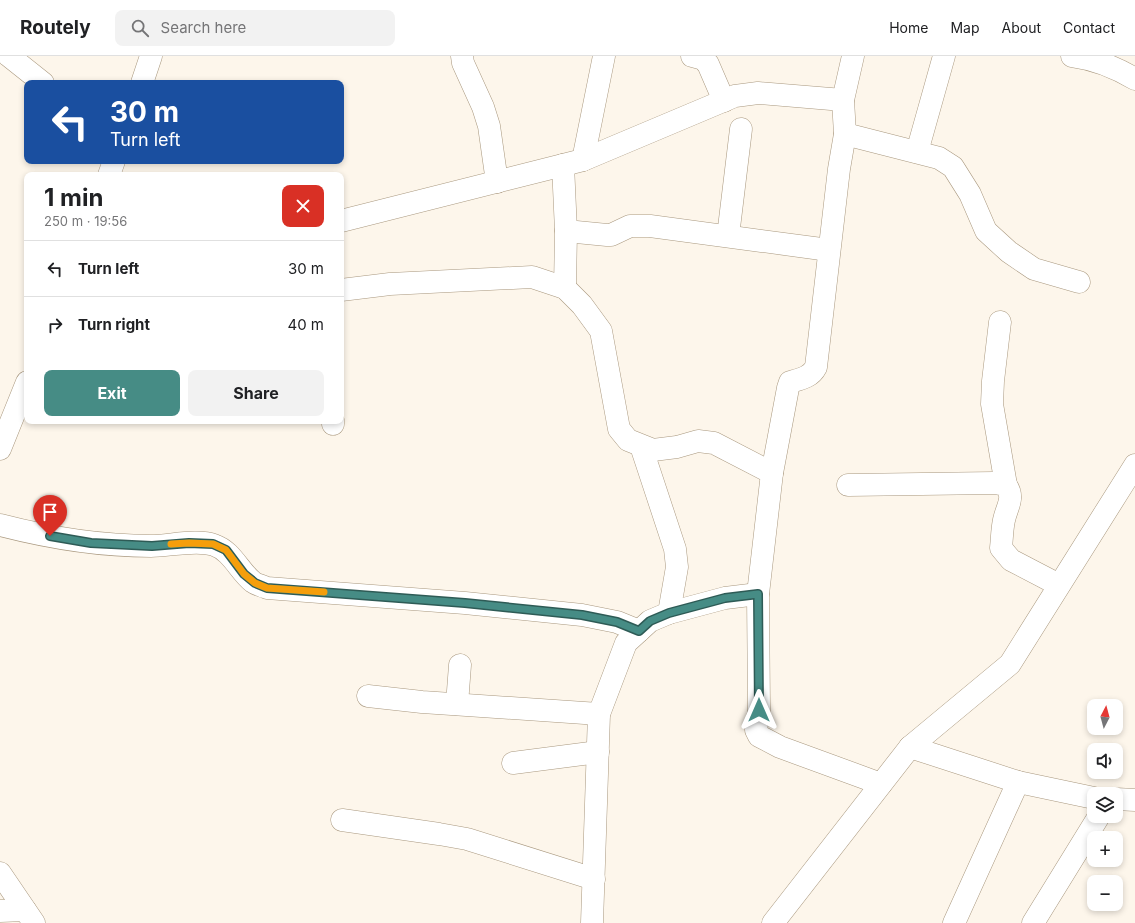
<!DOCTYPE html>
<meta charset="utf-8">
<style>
:root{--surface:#fff;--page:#f2f2f2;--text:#202124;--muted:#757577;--line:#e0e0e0;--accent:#468c85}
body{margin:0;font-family:Inter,sans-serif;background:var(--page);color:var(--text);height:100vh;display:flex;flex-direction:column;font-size:15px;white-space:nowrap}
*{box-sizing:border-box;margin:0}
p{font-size:13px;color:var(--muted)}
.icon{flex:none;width:22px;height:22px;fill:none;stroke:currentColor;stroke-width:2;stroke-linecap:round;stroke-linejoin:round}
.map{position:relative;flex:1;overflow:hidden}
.panel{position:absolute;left:24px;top:116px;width:320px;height:252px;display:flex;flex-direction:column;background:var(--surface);border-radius:8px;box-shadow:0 2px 6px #0003}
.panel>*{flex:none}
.banner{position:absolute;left:24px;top:24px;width:320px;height:84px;border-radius:8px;box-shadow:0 2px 6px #0003;background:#1a4fa0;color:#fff;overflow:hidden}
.needle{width:26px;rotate:6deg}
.buttons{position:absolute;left:1087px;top:643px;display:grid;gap:8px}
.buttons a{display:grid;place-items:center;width:36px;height:36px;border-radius:8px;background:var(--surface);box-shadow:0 2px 6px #0003;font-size:20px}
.pin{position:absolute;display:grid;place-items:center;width:34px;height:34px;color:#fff;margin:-41px -17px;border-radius:50% 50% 50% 0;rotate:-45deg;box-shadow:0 0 4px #0007}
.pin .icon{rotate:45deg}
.me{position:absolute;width:44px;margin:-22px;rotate:0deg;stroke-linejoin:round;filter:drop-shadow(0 0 3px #0008)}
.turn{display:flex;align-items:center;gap:14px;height:84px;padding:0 20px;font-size:18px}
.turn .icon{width:52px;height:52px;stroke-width:2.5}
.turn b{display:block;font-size:28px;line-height:34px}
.round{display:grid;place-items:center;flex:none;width:42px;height:42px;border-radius:8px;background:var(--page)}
.head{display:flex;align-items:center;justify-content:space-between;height:68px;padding:0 20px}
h1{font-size:24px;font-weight:700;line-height:30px}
.button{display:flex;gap:8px;margin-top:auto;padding:8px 20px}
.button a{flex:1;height:46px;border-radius:8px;background:var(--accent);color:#fff;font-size:16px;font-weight:700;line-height:46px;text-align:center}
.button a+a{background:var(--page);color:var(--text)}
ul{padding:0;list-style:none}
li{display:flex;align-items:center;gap:12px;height:56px;padding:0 20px;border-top:1px solid var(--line)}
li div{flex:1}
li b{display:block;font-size:15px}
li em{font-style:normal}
header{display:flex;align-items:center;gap:24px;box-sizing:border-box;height:56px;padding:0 20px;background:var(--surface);border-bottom:1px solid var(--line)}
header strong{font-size:19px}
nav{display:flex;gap:22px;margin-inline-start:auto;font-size:14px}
.search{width:280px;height:36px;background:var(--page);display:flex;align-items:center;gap:10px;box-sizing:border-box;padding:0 14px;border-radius:8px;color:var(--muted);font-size:15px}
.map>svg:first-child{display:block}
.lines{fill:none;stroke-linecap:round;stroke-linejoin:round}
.minor-casing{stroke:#a9987f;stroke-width:23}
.tertiary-casing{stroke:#a9987f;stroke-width:23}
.minor{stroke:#fff;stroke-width:22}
.tertiary{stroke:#fff;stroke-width:22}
.route-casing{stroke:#2e5b56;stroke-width:10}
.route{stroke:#468c85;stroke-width:7}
.slow{stroke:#f59e0b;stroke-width:7}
</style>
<header>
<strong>Routely</strong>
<div class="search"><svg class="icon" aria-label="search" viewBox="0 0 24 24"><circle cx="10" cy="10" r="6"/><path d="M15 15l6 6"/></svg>Search here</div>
<nav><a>Home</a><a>Map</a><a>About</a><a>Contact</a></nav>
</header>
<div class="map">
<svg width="1135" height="867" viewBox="0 0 1135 867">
<rect width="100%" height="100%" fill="#fdf6eb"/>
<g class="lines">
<g class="minor-casing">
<g id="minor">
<path d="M9,0l34,27"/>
<path d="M462,0l1,7 20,44 6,19 8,56"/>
<path d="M692,0l11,3 5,5 16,37"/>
<path d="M853,0l-10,44 2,34 -6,35 -23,198c-5,10 -15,12 -26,15l-2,6 -16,85 -14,121 1,116 -3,20 3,6 21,11 101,37"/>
<path d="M1072,0c23,3 43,11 63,23"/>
<path d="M845,78l94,24 14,9 17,27 16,37 23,21 25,17 45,13"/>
<path d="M917,96l27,-96"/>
<path d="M583,104l21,-104"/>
<path d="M563,109l3,66 -1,57"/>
<path d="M341,165l242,-61 152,-64 23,-3 85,7"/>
<path d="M566,175l41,4h4l19,-9h20l179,24"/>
<path d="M728,180l13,-107"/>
<path d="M341,234l49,-6 142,-7 33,11 17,17 19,26 18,98 9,11 25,10 24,-3 21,-6 16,2 58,30"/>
<path d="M1000,266l-7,59 -1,23 14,81"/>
<path d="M333,368v-3"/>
<path d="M641,390l34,103 2,18 -8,46"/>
<path d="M848,429l146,-2 12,2c9,13 1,21 -2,35 -2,9 -2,19 -3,28l10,12 48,25"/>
<path d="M0,469c50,13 99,21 151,21 18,0 46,-7 63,-1 18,6 25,26 39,37 4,3 10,4 14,6l198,15 117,12 35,7 22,9"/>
<path d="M368,640l54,6 177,12"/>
<path d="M457,648l3,-39"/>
<path d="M910,691l108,35 76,16"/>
<path d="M513,707l85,-11"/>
<path d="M1116,743l19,1"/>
<path d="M342,764l97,14 28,5 127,40"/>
<path d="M0,855l25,-1"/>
<path d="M592,867l7,-209 27,-71 24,-22 19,-8 56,-15 33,-4"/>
<path d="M773,867l137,-176 100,-83 125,-199"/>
<path d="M954,867l64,-141"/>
<path d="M1033,867l66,-107"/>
</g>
</g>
<g class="tertiary-casing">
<g id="tertiary">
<path d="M142,27l9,-27"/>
<path d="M109,119l5,-14"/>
<path d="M0,393l27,-67"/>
<path d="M0,817l34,50"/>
</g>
</g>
<use href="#minor" class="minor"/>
<use href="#tertiary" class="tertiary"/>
</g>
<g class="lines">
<g class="route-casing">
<path id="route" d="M50,480l41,7 61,3 37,-3 24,1 13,6 18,24 11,9 12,5 198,15 117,12 35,7 22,9 11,-10 19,-8 56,-15 33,-4 1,116"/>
</g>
<use href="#route" class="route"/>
<path class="slow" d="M171,488l18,-1 24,1 13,6 18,24 11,9 12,5 57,4"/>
</g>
</svg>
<div class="buttons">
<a><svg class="needle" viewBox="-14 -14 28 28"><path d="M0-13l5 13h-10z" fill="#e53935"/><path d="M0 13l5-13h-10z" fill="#757577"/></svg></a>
<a><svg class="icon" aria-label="sound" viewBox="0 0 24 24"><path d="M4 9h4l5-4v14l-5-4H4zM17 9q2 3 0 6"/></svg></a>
<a><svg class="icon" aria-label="layers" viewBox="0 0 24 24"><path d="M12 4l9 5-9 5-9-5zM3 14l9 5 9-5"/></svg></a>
<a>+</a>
<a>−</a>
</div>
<div class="pin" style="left:50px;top:480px;background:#d93025"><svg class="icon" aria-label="arrive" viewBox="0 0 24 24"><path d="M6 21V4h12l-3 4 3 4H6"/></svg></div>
<svg class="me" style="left:759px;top:654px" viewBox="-20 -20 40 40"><path d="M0-17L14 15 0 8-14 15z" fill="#468c85" stroke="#fff" stroke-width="4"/></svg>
<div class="banner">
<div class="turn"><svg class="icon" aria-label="left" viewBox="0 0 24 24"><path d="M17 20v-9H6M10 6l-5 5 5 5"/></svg><div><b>30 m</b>Turn left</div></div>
</div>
<section class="panel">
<div class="head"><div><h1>1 min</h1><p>250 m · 19:56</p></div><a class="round" style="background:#d93025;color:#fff"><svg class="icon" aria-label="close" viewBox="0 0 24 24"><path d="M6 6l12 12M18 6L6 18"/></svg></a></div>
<ul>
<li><svg class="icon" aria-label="left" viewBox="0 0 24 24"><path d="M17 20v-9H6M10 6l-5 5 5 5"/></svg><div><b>Turn left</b></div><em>30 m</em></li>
<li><svg class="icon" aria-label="right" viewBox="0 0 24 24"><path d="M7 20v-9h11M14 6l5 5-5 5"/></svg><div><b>Turn right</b></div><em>40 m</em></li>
</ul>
<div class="button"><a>Exit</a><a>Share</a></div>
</section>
</div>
